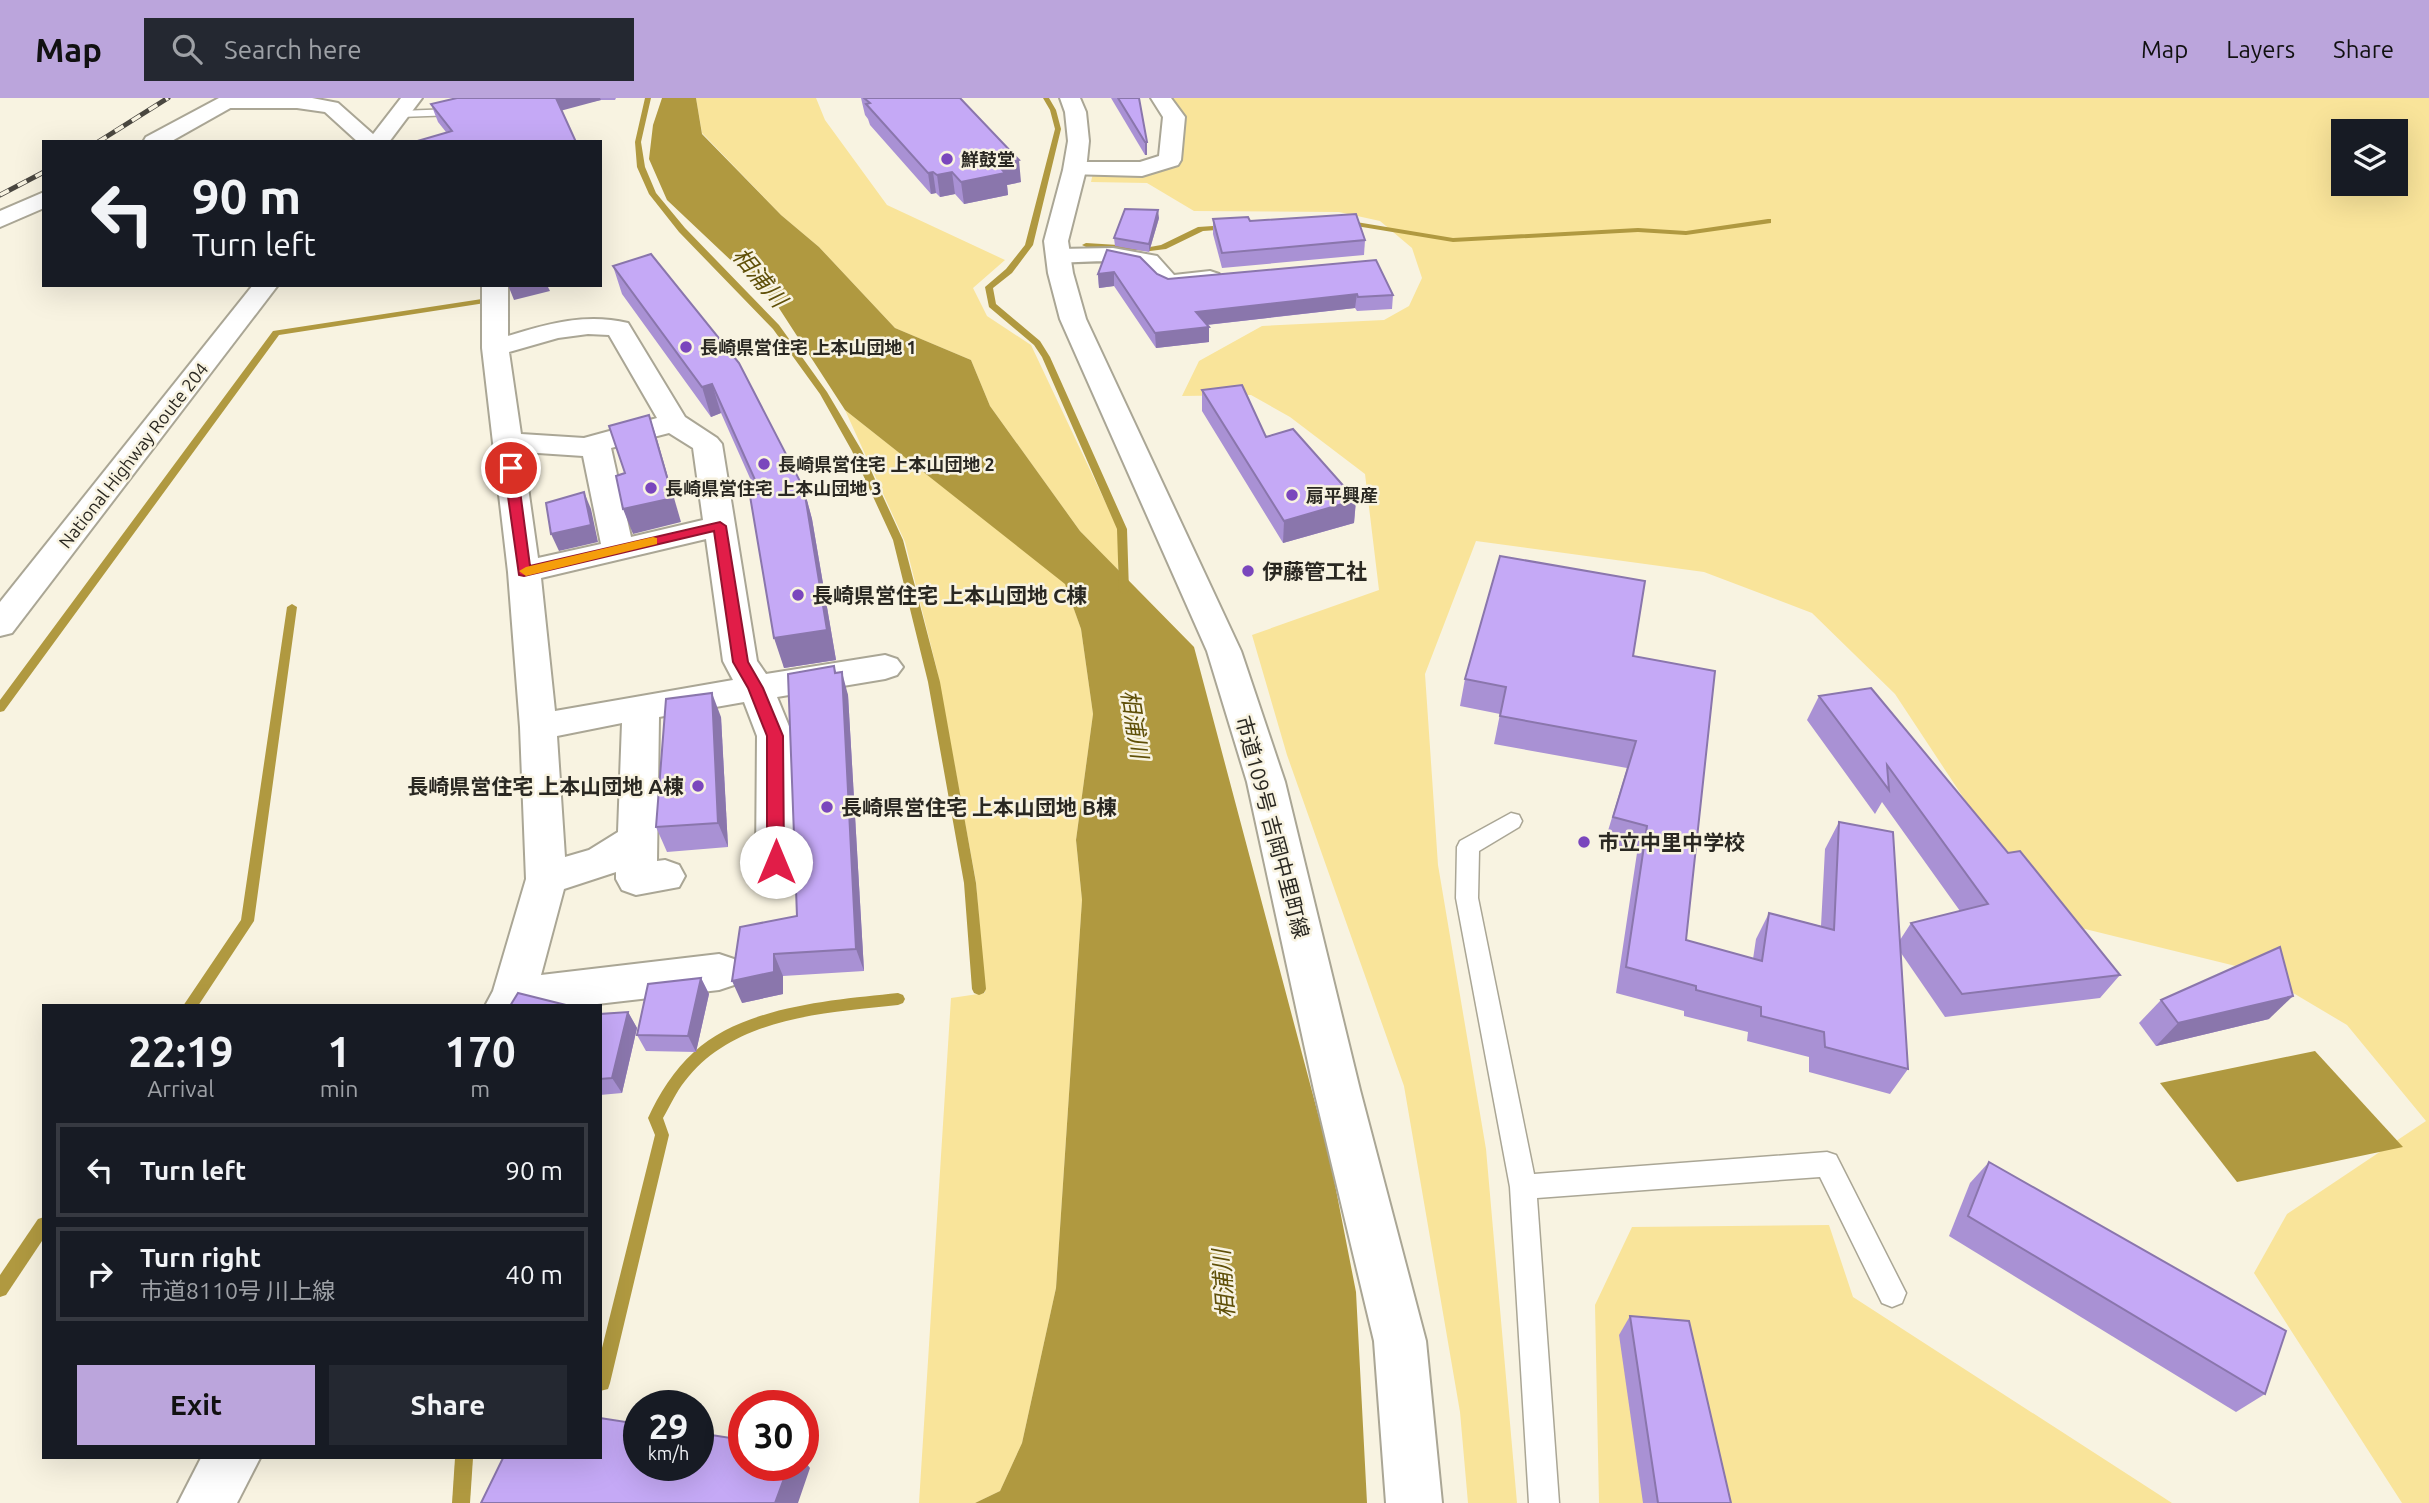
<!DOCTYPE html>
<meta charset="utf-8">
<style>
:root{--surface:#171b24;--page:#242831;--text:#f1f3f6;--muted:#9ea1a6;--line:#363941;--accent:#bba5dc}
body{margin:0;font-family:Ubuntu,"Noto Sans JP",sans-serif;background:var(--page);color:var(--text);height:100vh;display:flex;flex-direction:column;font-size:26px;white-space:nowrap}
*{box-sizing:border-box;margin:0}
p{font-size:23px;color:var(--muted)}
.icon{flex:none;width:38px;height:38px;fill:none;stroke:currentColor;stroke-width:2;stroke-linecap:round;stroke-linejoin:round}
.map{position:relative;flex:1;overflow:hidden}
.side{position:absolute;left:42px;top:906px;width:560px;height:455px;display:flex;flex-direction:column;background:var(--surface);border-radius:0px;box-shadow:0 7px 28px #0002}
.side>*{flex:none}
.hud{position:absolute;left:42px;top:42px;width:560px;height:147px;border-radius:0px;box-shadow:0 7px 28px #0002;background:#171b24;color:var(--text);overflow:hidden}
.buttons{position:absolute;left:2331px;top:21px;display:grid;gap:14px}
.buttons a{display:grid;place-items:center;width:77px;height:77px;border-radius:0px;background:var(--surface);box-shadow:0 7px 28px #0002;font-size:35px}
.speed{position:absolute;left:623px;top:1292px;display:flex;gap:14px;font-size:35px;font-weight:700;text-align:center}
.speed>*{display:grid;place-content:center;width:91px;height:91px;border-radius:50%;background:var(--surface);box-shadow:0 7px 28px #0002;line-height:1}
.speed small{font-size:18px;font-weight:400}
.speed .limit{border:10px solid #d22;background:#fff;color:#111}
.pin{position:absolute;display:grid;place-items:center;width:60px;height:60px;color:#fff;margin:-30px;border:4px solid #fff;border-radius:50%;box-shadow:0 2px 7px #0007}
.me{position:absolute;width:77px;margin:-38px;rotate:0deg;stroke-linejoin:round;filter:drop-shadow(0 0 5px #0008)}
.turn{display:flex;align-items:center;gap:24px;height:147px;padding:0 35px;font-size:32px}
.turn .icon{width:91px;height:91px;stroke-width:2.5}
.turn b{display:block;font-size:49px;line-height:60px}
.eta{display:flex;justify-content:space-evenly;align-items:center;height:119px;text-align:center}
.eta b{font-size:42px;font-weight:600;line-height:49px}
.cta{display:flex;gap:14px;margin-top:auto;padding:14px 35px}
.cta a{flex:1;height:80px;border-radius:0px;background:var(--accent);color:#111;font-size:28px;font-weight:600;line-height:80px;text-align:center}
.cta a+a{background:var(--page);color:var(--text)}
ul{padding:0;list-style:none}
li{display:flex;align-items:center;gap:21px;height:94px;margin:0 14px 10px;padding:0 21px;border:4px solid var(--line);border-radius:0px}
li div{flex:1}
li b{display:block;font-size:26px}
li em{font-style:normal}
header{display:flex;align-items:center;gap:42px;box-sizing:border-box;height:98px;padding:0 35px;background:var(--accent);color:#111}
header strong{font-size:33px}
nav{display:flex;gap:38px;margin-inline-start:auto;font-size:24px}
.search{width:490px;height:63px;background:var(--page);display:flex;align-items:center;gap:18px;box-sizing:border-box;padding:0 24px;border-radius:0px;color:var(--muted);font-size:26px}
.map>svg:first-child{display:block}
.green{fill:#f9e49a;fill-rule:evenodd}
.water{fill:#b09940}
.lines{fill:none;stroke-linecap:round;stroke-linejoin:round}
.stream{fill:#b09940;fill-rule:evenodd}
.lane-casing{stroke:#aaa695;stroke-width:3}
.street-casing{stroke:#aaa695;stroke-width:4}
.secondary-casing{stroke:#aaa695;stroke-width:4}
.highway-casing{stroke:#aaa695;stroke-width:4}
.lane{fill:#fff;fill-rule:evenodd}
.street{fill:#fff;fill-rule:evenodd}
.secondary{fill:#fff;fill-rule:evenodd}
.highway{fill:#fff;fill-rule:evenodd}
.rail-casing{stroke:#4a4740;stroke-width:5}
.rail{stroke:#f8f3e1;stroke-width:3.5;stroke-dasharray:10;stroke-linecap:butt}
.wall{fill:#a991d4}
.shaded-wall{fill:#8a76ac}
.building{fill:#c5a9f6;stroke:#8a76ac;stroke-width:2}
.route{fill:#e11d48;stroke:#92132f;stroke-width:2}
.slow{fill:#f59e0b}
.poi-dot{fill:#7a46bd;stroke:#f8f3e1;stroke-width:2.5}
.labels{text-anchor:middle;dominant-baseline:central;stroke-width:5;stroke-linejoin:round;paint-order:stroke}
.far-poi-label{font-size:18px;font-weight:bold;fill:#2a2822;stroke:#f8f3e1;text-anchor:start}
.far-street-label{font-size:18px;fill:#2a2822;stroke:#f8f3e1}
.poi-label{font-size:21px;font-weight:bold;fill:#2a2822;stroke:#f8f3e1;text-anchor:start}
.street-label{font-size:21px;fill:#2a2822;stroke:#f8f3e1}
.water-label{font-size:23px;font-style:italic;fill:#5f4f08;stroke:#f8f3e1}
</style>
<header>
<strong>Map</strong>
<div class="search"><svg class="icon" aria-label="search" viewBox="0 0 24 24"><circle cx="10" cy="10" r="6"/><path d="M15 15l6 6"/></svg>Search here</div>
<nav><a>Map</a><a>Layers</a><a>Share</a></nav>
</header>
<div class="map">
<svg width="2429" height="1405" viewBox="0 0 2429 1405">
<rect width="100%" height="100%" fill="#f8f3e1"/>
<g class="green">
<path d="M696,0h120l9,22 62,85 118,55 -32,28 14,28 44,29 87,184v41l-38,-39 -90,-125 -19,-46 -76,-32 -76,-81 -38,-32 -79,-82z"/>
<path d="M1169,0h1260v1405h-27l-148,-230 33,-59 139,-93 -79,-96 -91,-54 -175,-43 -89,-87 -97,-147 -83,-81 -108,-41 -228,-31 -51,133 13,191 48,284 31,354h-49l-8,-91 -56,-326 -117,-331 -35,-120 127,-45 -14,-116 -75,-57 -39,-22 -69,1 17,-35 63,-35 122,-6 25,-14 13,-28 -10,-30 -32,-27 -41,-9 -145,-1 -47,-28 -56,-1 2,-9h57l30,-12 2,-43zM2343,33h53v53h-53z"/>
<path d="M845,312l220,173 16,46 12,85 -17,126 6,60 -26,388 -34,155 -22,48 -25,12h-56l32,-505 34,-5 -9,-111 -39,-212 -32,-128z"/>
<path d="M1829,1127l24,72 319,206h-573l-4,-198 37,-78z"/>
</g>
<g class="water">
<path d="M662,0h34l6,36 79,81 38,32 76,81 76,32 19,46 90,125 114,116 136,512 26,133 11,211h-392l25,-12 22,-48 34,-155 26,-388 -6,-60 17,-126 -12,-85 -16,-45 -220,-174 -70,-108 -108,-102 -18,-41 4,-34z"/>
<path d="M2315,953l88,96 -166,35 -77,-99z"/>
</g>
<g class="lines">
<g class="stream">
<path d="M645,0h6l-10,44 4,25 11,26 29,35 94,97 48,67 35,59 41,89 37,142 36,201 10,106 -2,4 -5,2 -5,-2 -2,-4 -8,-106 -36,-201 -35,-142 -41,-89 -32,-57 -47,-65 -94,-97 -30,-38 -12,-27 -2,-25z"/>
<path d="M1043,0h6l7,12 5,19 -28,116 -21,28 -19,15 3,16 44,37 10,16 77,172 2,62 -5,3 -5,-3 -2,-62 -75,-172 -8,-12 -45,-38 -4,-20 21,-18 19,-24 30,-116 -5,-19z"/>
<path d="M1768,121h3v4l-85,12 -48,-3 -185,10 -109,-18 -4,-2 4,-2 109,18 185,-10 48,3z"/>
<path d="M1228,127h3v4l-28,2 -37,18 -16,2 -64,-4 -4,-2 4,-2 64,4 11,-2 37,-18z"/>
<path d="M495,199l4,2 -1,2 -219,34 -275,376 -4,1v-12l273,-369z"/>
<path d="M292,506l5,3 -43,314 -56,85h-15l58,-86 46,-313z"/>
<path d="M898,895l5,2 2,4 -2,4 -5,2c-74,8 -164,12 -213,76 -9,11 -15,25 -22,37l6,17 -59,248 -2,6 -8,2v-35l55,-221 -7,-17c11,-24 26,-48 46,-66 50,-46 139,-52 204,-59z"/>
<path d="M44,1119v21l-38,57 -6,2v-22l38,-56z"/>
<path d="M455,1360h18l-3,45h-18z"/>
</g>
<g class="lane-casing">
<g id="lane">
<path d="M460,0h12l-13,16 -4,1 -55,2 -6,-3 6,-3 52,-2z"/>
<path d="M1511,715l8,2 3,6 -3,6 -40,24 -1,47 56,276 293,-22 9,3 70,138 -4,10 -10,4 -10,-4 -62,-126 -283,21 22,305h-30l-19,-316 -54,-289 1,-51 3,-6z"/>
</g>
</g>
<g class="street-casing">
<g id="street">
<path d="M222,0h90l26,5 44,39h-24l-33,-30 -28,-4h-67l-7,-2 -3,-4z"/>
<path d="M1151,0h20l14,19 -4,43 -3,5 -36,11 -75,-2 -3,-5 3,-5 8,-2h65l19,-6 4,-39z"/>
<path d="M1113,150l44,8 17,19 36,-4 9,3 4,5 -4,5c-12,3 -50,10 -60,4 -8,-5 -11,-16 -19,-20 -16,-11 -62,-5 -82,-5l-9,-2 -3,-5 3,-5 9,-2z"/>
<path d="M482,187h26v51c41,-13 79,-23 120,-13l57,94 32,21 5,6 35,217 9,13 119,-19 12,4 6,8 -6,8 -12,4 -108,18 16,39 3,126 -6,11 -14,4 -14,-4 -6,-11 1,-126 -13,-34 -85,15 -2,144 8,-1 14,5 6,11 -6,11 -43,8 -14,-5 -6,-11v-7l-52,17 -23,86 178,-21 15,5 6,13 -6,13 -15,5 -139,16h-95l8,-15 33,-112 -6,-152 -12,-155 -26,-224zM588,236l21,1 48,83 -73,20 -63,-4 -12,-82 49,-14zM669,335l24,15 10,72 -72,17 -20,-89zM523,354l60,4 18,88 -63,14zM706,441l17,122 10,19 -178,31 -14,-133zM622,625l-4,109 -29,18 -24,7 -8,-121z"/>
<path d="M201,1360h59l-23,45h-59z"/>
</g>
</g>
<g class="secondary-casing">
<g id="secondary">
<path d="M219,0h25l-3,4 -71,40h-27l3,-5z"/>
<path d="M1060,0h20l6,14 3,29 -3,29 -18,71 5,32 13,46 155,332 44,131 75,308 66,251 16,162h-56l-12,-162 -60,-251 -67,-308 -40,-131 -147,-332 -12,-46 -4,-32 19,-71 5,-29 -3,-29z"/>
<path d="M44,94v16l-44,19v-16z"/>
</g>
</g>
<g class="highway-casing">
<g id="highway">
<path d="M401,0h21l-33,44h-22z"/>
<path d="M253,187h25l-266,348 -12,3v-34z"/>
</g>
</g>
<use href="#lane" class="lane"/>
<use href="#street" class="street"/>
<use href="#secondary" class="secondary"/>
<use href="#highway" class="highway"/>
<g class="rail-casing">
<g id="rail">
<path d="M98,44l70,-44"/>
<path d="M0,97l44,-23"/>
</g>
</g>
<use href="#rail" class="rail"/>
</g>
<g class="wall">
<path d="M457,0h159l-1,2h-14l-155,32 -8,-10 -7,-18z"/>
<path d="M861,0h99l61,84 -14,3 1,10 -44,9 -9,-10 -15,3 -4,-4 -5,1 -61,-69 -2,-6 -3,-4z"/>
<path d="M1111,0h28l8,57h-2z"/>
<path d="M1159,120l-10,34 -34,-6 -1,-8z"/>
<path d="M1213,121l37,2 115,19 -1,15 -142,13 -9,-34z"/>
<path d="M1107,152l61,29 225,16 -1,14 -35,2 -2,-3 -148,17 2,17 -53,6 -42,-62 -15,2 -1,-14z"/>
<path d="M613,168l191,223 8,30 24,141 -52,8 -27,-174 -36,-81 -10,4 -89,-123z"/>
<path d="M1202,292l64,47 90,63 -2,23 -71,20 -81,-132z"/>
<path d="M1633,558l53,284 67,19 3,-20 13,-26 52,13 4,-77 14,-27 61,118 11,-17 49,-12 -78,-109 -7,12 -68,-94 12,-24 189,157 112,122 -20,23 -155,19 -44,-64 7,116 -18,25 -81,-22v-15l-62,-16 1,-9 -64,-16v-5l-68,-18 21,-140 -33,-9 23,-76 -133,-24 6,-30 -40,-8 5,-27z"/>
<path d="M834,568l2,6 12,23 16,276 -81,5v18l-41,9 55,-87z"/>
<path d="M721,619l7,130 -61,5 -11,-25z"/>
<path d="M701,880l8,16 -13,58 -50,-1 -9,-16z"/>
<path d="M2161,902l108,19 -113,27 -17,-23z"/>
<path d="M628,914l9,16 -15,65 -22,2v-81z"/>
<path d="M1989,1064l276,232 -29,18 -287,-176 21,-53z"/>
<path d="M1630,1218l101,187h-88l-24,-168z"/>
</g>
<g class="shaded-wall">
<path d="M555,0h45l1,2 -41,11z"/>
<rect x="1145" y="44" width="2" height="13"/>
<path d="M1019,62l2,22 -14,3 1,10 -44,9 -3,-22 37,-17z"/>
<path d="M933,74l3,21 -5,1 -3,-21z"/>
<path d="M952,74l3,22 -15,3 -3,-22z"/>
<path d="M1158,112l1,8 -10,34v-8z"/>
<path d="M1114,174v14l-15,2 -1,-14z"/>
<path d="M508,187h39l3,6 -36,9z"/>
<path d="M1357,196l-2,14 -159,18v-14z"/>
<path d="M1209,229v15l-53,6 -1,-15z"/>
<path d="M712,286l9,29 -10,4 -9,-30z"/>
<path d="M649,317l8,24 24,83 -48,12 -10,-25z"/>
<path d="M804,391l8,30 24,141 -52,8 -10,-30z"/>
<path d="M584,394l7,17 7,33 -39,9 -8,-17z"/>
<path d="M1356,402l-2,23 -71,20 1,-22z"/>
<path d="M842,574l6,23 16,276 -8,-22z"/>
<path d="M712,595l9,24 7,130 -10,-24z"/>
<path d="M774,856l9,22v18l-41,9 -10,-22z"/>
<path d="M701,880l8,16 -13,58 -8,-16z"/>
<path d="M2293,898l-24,23 -113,27 22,-23z"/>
<path d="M628,914l9,16 -15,65 -10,-15z"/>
<path d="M803,1361l7,9 -12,35h-23l14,-38h14z"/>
</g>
<g class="building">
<path d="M457,0h99l20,44h-162l38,-11 -21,-27z"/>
<path d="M864,0h96l59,62 -21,5 7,8 -44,9 -9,-10 -15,3 -4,-3 -5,1 -62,-69 4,-1z"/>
<path d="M1118,0h21l8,44h-2z"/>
<path d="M1125,111l33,1 -9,34 -35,-6z"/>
<path d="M1356,116l9,26 -143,13 -9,-34 35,-2 2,4z"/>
<path d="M1107,152l33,7 17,17 11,5 208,-19 17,35 -35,2 -1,-3 -161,18 13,15 -54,6 -41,-61 -16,2z"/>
<path d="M651,156l88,109 65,126 23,141 -53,8 -24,-142 11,-3 -49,-109 -10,3 -89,-121z"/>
<path d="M1242,287l24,52 27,-8 63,71 -72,21 -82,-131z"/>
<path d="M649,317l24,83 -50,11 -7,-33 9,-3 -16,-47z"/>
<path d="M584,394l7,33 -40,9 -5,-31z"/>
<path d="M1500,458l145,25 -12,75 82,15 -29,269 76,21 7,-48 65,17 5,-108 54,10 15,237 -83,-22 -1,-15 -63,-16v-9l-65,-17v-4l-70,-19 21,-141 -34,-9 23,-76 -136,-25 6,-29 -41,-8z"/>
<path d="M834,568l1,7 7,-1 14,277 -82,5v18l-42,9 8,-54 57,-11 -9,-242z"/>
<path d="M1871,590l137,165 12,-2 100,124 -158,19 -51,-71 77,-19 -101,-139 2,25 -70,-94z"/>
<path d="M712,595l6,130 -62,4 10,-128z"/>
<path d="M2280,849l13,49 -115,27 -17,-23z"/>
<path d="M701,880l-13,58 -51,-1 11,-51z"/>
<path d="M518,895l52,13h-60z"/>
<path d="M628,914l-16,66 -12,1v-65z"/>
<path d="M1989,1064l297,169 -21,63 -297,-178z"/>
<path d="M1630,1218l59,5 42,182h-73z"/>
<path d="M600,1320l39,6v41h59v-32l46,7v25h45l-14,38h-294l22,-45h97z"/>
</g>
<path class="route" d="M511,367l6,3 13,98 190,-44 6,4 22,136 15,26 20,48 1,126 -2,5h-12l-3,-5v-126l-19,-48 -15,-26 -19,-131 -190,45 -5,-1 -15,-107z"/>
<path class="slow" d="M653,439l4,1v6l-131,32 -7,-5 7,-4z"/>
<g class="poi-dot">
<circle cx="947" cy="61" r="7"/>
<circle cx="686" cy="249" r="7"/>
<circle cx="764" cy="366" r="7"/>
<circle cx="651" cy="390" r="7"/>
<circle cx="1292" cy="397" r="7"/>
<circle cx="1248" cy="473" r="7"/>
<circle cx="798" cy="497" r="7"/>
<circle cx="698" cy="688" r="7"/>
<circle cx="827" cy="709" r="7"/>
<circle cx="1584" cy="744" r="7"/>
</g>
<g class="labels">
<g class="far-poi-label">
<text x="961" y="61">鮮鼓堂</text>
<text x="700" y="249">長崎県営住宅 上本山団地 1</text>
<text x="778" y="366">長崎県営住宅 上本山団地 2</text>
<text x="665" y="390">長崎県営住宅 上本山団地 3</text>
<text x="1306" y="397">扇平興産</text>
</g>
<g class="far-street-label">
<text transform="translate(133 357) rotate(-52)">National Highway Route 204</text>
</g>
<g class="poi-label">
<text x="1262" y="473">伊藤管工社</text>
<text x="812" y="497">長崎県営住宅 上本山団地 C棟</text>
<text x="684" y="688" text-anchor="end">長崎県営住宅 上本山団地 A棟</text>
<text x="841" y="709">長崎県営住宅 上本山団地 B棟</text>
<text x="1598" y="744">市立中里中学校</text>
</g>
<g class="street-label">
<text transform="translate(1273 729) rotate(75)">市道109号 吉岡中里町線</text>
</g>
<g class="water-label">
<text transform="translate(760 179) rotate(50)">相浦川</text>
<text transform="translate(1135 626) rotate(81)">相浦川</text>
<text transform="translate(1223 1186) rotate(-94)">相浦川</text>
</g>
</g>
</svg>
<div class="buttons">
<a><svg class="icon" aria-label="layers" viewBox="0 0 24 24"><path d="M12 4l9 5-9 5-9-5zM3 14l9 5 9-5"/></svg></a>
</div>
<div class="speed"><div>29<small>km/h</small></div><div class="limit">30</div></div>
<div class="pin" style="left:511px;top:370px;background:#d93025"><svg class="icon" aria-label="arrive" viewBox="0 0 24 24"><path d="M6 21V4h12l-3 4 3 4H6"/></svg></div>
<svg class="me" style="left:776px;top:764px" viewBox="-20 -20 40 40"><circle r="19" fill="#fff"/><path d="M0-13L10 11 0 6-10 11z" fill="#e11d48"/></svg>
<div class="hud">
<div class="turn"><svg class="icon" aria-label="left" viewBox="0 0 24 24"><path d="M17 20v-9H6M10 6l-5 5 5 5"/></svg><div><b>90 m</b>Turn left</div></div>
</div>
<section class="side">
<div class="eta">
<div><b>22:19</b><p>Arrival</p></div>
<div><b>1</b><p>min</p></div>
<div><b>170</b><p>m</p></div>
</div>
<ul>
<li><svg class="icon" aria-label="left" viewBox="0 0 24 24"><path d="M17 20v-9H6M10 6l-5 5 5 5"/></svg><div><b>Turn left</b></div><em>90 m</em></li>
<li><svg class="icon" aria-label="right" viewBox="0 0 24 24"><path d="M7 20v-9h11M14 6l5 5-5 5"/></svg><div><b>Turn right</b><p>市道8110号 川上線</p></div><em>40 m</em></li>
</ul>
<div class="cta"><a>Exit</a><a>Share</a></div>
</section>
</div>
